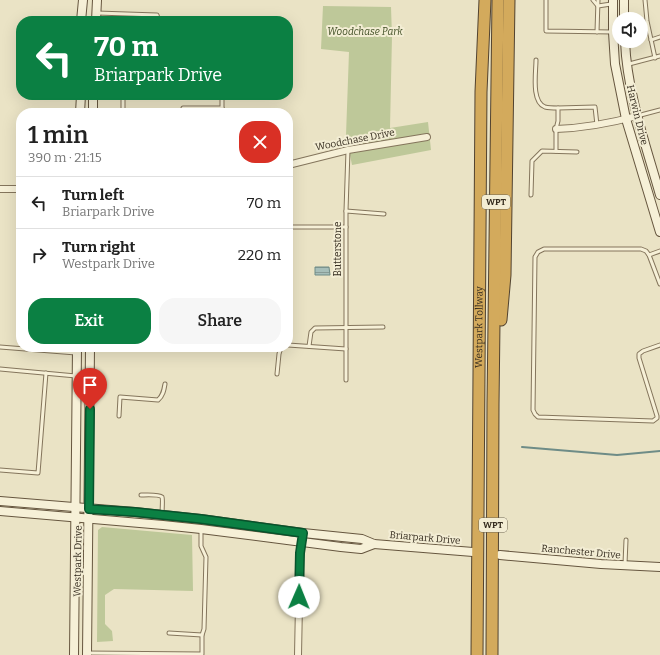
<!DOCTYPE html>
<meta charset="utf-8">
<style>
:root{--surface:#fff;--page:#f6f6f6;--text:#222;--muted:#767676;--line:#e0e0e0;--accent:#0b8043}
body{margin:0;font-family:Bitter,serif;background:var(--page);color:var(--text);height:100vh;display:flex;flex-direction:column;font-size:15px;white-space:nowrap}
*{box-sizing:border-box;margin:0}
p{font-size:13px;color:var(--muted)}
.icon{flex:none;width:22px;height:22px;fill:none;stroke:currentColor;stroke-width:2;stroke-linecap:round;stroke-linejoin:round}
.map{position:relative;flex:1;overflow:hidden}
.sheet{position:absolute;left:16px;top:108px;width:277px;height:244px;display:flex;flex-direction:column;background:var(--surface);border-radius:16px;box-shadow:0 4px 16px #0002}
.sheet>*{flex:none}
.hud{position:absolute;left:16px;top:16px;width:277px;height:84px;border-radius:16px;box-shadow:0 4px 16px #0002;background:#0b8043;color:#fff;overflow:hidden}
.controls{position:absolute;left:612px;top:12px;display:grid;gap:8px}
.controls a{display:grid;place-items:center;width:36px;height:36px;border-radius:50%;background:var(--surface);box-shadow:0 4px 16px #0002;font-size:20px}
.pin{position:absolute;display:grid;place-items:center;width:34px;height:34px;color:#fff;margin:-41px -17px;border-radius:50% 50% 50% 0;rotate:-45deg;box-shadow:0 0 4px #0007}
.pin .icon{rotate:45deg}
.me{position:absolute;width:44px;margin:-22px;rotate:1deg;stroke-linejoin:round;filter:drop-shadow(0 0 3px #0008)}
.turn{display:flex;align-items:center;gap:14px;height:84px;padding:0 12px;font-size:18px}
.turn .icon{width:52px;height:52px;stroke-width:2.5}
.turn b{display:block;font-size:28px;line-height:34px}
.round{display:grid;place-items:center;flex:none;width:42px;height:42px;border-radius:16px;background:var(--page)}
.overview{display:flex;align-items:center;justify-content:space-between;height:68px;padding:0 12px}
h1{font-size:24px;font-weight:600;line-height:30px}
.cta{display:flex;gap:8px;margin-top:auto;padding:8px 12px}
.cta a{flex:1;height:46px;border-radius:16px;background:var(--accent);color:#fff;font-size:16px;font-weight:600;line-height:46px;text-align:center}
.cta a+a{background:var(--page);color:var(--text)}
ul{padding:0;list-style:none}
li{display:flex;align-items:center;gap:12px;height:52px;padding:0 12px;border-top:1px solid var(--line)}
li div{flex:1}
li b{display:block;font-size:15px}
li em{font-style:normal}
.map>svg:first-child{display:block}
.green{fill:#bec899}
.water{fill:url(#water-rules);stroke:#6e8c87}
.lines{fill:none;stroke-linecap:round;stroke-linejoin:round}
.stream{stroke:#6e8c87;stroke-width:2}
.lane-casing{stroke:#84755c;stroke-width:5}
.street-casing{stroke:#84755c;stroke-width:8}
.secondary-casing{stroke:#66563f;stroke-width:10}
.highway-casing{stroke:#524330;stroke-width:13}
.lane{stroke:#f6f0d7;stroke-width:3}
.street{stroke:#f6f0d7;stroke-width:6}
.secondary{stroke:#f6f0d7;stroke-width:8}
.highway{stroke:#d3aa5c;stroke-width:11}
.route-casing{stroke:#07532c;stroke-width:10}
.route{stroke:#0b8043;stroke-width:7}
.labels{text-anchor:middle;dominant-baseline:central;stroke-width:4;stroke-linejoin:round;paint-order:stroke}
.shield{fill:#f3edd4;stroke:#6e6655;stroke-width:1}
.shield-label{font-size:9px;font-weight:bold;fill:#352c1f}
.park-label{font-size:10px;font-style:italic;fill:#425027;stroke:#f3edd4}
.street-label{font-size:10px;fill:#352c1f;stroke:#f3edd4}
</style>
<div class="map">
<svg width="660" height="655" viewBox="0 0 660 655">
<defs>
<pattern id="water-rules" width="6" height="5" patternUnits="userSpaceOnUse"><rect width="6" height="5" fill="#a6beb9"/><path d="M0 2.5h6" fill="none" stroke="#889b96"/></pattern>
</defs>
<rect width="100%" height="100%" fill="#eae3c5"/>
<g class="green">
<path d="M323,6l68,1 1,29 -2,92 38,-6 3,28 -79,15 -6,-30 3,-83 -28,-3z"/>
<path d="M102,527l90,8 1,56 -79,-2 -9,6v29l7,7 1,10 -16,1 1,-112z"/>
</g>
<path class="water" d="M315,267h14l1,8h-15z"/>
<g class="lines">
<path class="stream" d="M522,447l95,8 43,-4"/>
<g class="lane-casing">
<g id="lane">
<path d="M546,0v31l67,1"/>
<path d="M593,0l5,6 13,-2"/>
<path d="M645,0l2,21 8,37"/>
<path d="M97,13l60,2 2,6"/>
<path d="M597,32l1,-32"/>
<path d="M651,40l9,-3"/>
<path d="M536,60c0,12 -5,42 9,47 4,1 9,1 13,1"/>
<path d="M629,64l31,-8"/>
<path d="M183,108h39"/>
<path d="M123,113v-18"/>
<path d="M222,113v-18"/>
<path d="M637,116l23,-6"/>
<path d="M556,151v-22l2,-8v-13l37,-1 2,18"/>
<path d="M531,195l1,-34 10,-10 35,1"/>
<path d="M346,211l38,3"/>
<path d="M288,227h58"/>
<path d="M649,255l11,-4"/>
<path d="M660,284l-11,-29 -3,-4 -5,-2h-97l-6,3 -3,5 -2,153 2,4 3,3 115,4 4,-3v-2l-18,-58v-4l4,-3 17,-6"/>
<path d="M288,345l58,4"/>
<path d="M309,346l2,-14 4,-4 68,-1"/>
<path d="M0,347l76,6"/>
<path d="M0,369l76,7"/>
<path d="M277,374l2,-20 2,-7"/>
<path d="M346,380v-169l2,-61"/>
<path d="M119,416l1,-19 38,3c5,-4 6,-10 7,-16"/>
<path d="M0,470l38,3 8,-100"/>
<path d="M141,495c4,0 18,-1 21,2 1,2 0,13 0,17"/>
<path d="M625,564l1,-24"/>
<path d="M169,633l33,2"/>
<path d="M87,653l115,1v-19l2,-6 2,-72 -5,-11v-16"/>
</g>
</g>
<g class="street-casing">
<g id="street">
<path d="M556,129c28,-1 55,-6 81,-13"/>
<path d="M288,165l60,-15 79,-13"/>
<path d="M0,189h21"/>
<path d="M298,655l2,-102 2,-15"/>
</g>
</g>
<g class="secondary-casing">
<g id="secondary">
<path d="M613,0v32l2,32 11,55 34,113"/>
<path d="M624,0v19"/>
<path d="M81,21l2,-21"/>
<path d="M96,21l1,-21"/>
<path d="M625,41c2,52 21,104 35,154"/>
<path d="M80,113l1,-18"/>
<path d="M93,113v-18"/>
<path d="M0,501l135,11 66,7 102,14 59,6 12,5 99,8"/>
<path d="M0,511l163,14 38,4 140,18 20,2 13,-5"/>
<path d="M500,555l101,9 59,3"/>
<path d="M74,655l3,-308"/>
<path d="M87,655l3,-308"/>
</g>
</g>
<g class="highway-casing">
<g id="highway">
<path d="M501,320l4,-45 4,-275"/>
<path id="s1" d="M477,655l4,-563 4,-92"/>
<path d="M492,655l1,-251 5,-404"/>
</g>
</g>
<use href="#lane" class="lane"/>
<use href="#street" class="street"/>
<use href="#secondary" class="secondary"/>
<use href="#highway" class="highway"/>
</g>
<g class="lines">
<g class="route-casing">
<path id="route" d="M90,409l-1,100 46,3 66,7 102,14 -3,20 -1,44"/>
</g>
<use href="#route" class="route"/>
</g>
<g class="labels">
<g class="shield">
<rect x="482" y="195" width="28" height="14" rx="3"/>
<rect x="479" y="518" width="28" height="14" rx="3"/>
</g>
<g class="shield-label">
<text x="496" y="202">WPT</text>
<text x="493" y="525">WPT</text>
</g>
<g class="park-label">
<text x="365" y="32">Woodchase Park</text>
</g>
<g class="street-label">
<text transform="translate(637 115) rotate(76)">Harwin Drive</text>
<text transform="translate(355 140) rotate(-11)">Woodchase Drive</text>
<text transform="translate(338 249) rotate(-90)">Butterstone</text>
<text stroke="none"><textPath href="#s1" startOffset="328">Westpark Tollway</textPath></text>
<text transform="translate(425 538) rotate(5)">Briarpark Drive</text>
<text transform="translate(581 552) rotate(5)">Ranchester Drive</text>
<text transform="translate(78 561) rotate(-89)">Westpark Drive</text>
</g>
</g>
</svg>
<div class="controls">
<a><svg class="icon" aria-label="sound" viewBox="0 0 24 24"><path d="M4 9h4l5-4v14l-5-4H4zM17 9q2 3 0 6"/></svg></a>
</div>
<div class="pin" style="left:90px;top:409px;background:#d93025"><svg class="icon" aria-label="arrive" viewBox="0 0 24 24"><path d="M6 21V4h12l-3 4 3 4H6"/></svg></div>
<svg class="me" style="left:299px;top:597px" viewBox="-20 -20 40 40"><circle r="19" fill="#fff"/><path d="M0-13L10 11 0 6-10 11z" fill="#0b8043"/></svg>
<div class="hud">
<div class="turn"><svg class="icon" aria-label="left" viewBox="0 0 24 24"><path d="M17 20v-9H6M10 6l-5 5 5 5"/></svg><div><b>70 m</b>Briarpark Drive</div></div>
</div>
<section class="sheet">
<div class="overview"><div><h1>1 min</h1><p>390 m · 21:15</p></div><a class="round" style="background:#d93025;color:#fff"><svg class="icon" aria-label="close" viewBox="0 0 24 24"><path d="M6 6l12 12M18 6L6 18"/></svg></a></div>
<ul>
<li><svg class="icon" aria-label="left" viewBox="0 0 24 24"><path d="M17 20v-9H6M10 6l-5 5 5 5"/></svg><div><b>Turn left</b><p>Briarpark Drive</p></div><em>70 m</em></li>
<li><svg class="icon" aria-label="right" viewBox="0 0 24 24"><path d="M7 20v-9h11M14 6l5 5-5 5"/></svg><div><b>Turn right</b><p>Westpark Drive</p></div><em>220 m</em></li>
</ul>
<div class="cta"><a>Exit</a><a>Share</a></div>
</section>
</div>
